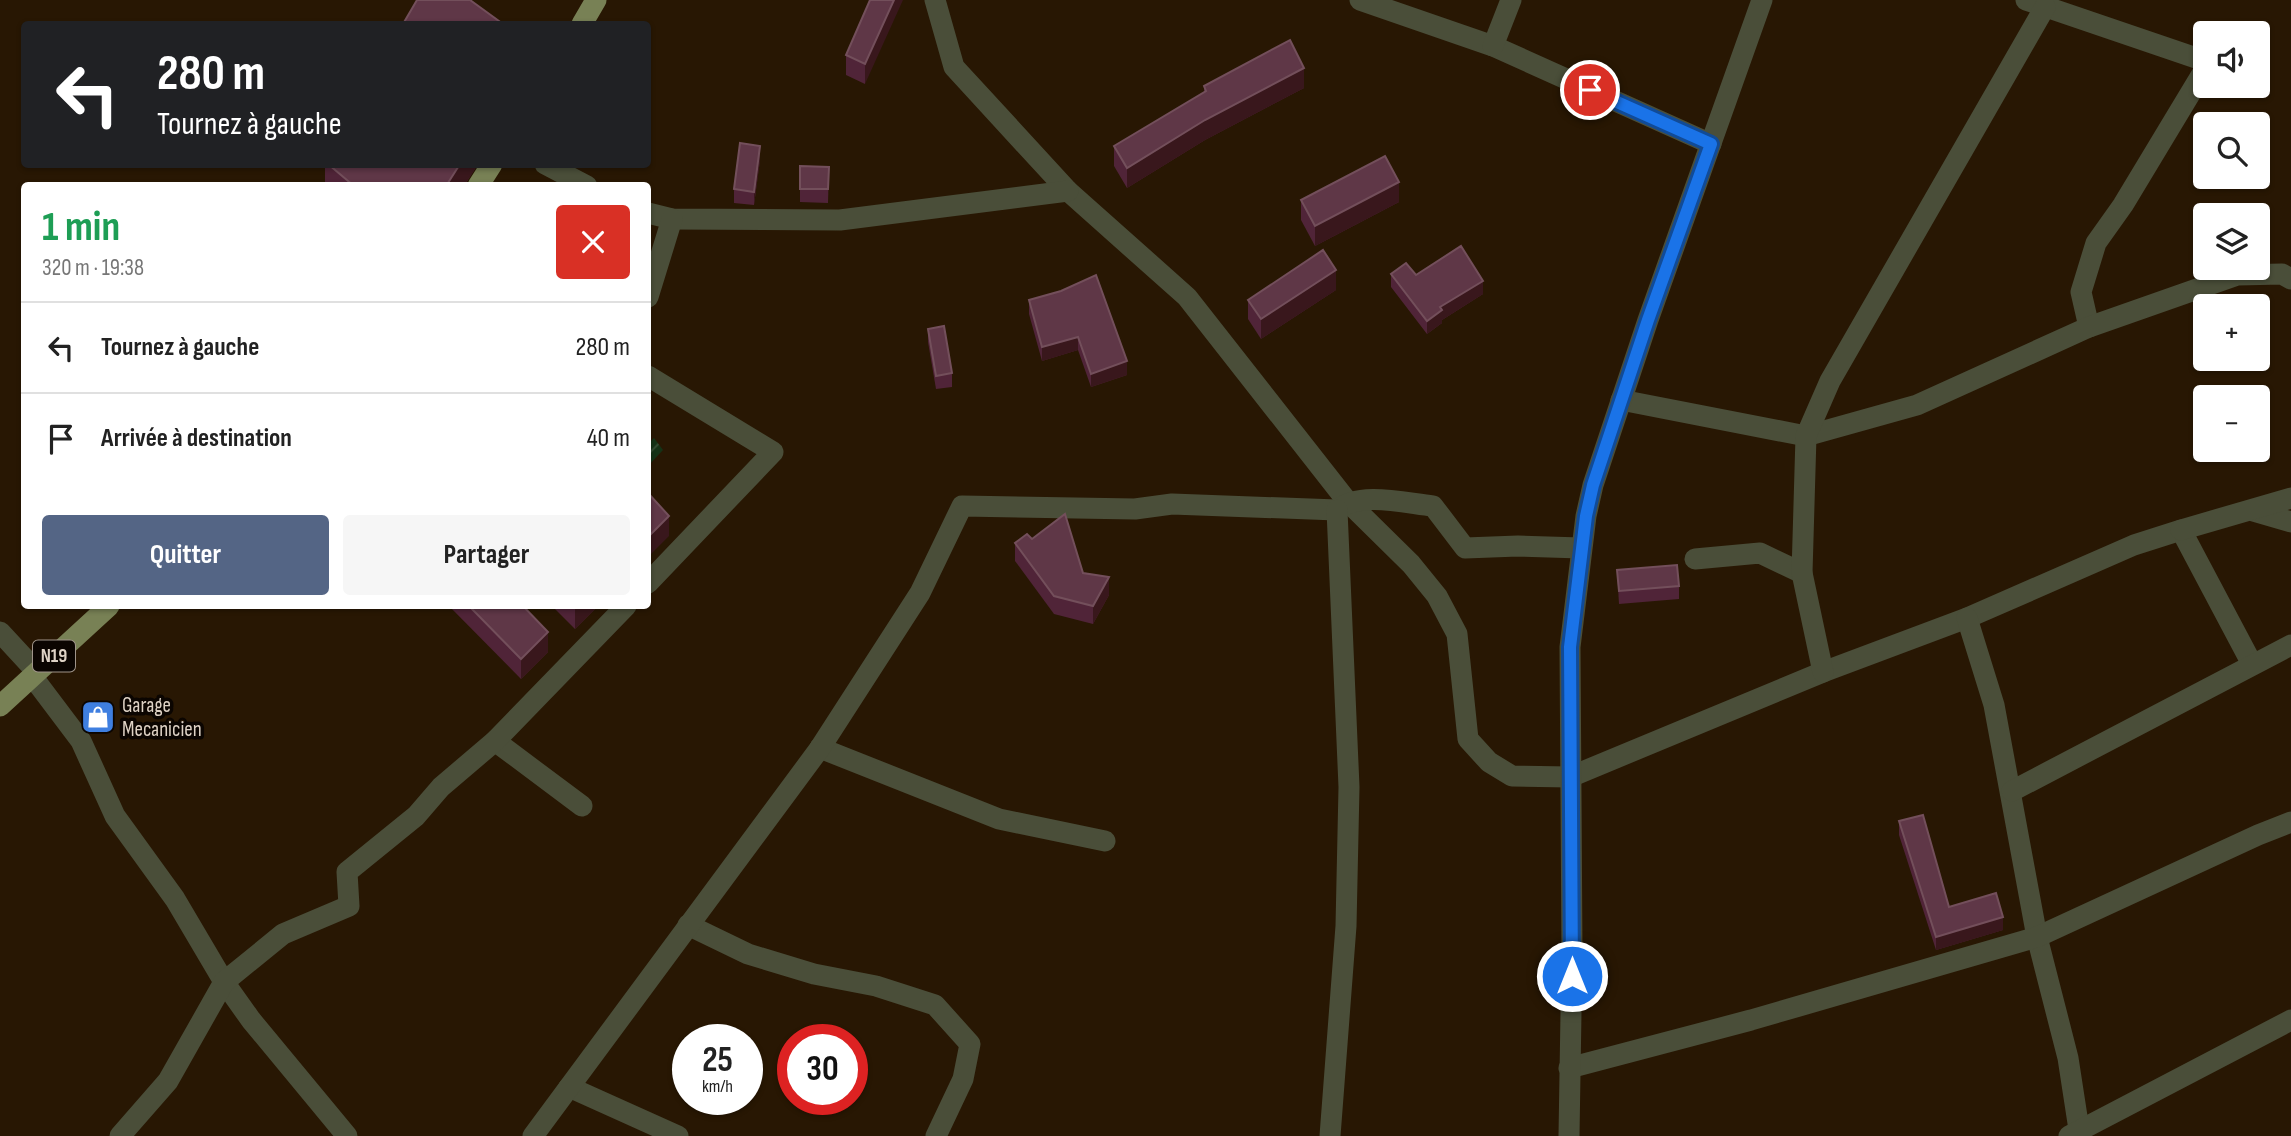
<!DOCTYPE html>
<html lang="fr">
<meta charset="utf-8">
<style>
:root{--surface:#fff;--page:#f6f6f6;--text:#222;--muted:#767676;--line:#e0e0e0;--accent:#546585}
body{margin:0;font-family:"Sofia Sans Condensed",sans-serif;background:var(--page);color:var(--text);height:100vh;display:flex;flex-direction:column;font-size:26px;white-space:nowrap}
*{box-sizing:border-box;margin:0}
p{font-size:23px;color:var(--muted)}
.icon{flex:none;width:38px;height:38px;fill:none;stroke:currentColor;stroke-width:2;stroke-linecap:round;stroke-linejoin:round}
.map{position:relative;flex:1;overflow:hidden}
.side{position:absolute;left:21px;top:182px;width:630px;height:427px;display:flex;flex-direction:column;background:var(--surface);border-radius:7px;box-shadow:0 2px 5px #0004}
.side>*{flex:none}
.guide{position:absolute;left:21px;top:21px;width:630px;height:147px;border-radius:7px;box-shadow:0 2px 5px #0004;background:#202124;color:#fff;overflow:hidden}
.buttons{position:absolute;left:2193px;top:21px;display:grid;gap:14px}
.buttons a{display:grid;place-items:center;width:77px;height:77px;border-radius:7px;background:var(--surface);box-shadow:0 2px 5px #0004;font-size:35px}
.speed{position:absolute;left:672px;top:1024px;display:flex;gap:14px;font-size:35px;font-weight:700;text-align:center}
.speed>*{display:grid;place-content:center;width:91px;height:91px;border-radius:50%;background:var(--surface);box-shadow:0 2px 5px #0004;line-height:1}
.speed small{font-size:18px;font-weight:400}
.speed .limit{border:10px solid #d22;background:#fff;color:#111}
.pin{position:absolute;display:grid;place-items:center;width:60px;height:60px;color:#fff;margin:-30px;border:4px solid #fff;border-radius:50%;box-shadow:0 2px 7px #0007}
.me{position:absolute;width:77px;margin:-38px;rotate:0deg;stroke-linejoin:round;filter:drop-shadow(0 0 5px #0008)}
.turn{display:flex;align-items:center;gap:24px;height:147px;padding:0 21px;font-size:32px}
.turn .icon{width:91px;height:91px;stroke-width:2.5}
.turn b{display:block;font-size:49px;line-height:60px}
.round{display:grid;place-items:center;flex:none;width:74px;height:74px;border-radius:7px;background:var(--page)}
.head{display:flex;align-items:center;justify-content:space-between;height:119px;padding:0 21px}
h1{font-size:42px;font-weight:700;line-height:52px;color:#1e9e55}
.cta{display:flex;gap:14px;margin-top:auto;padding:14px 21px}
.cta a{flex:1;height:80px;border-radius:7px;background:var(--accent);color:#fff;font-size:28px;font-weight:700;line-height:80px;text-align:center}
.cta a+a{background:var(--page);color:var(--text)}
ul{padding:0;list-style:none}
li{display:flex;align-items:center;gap:21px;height:91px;padding:0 21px;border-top:2px solid var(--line)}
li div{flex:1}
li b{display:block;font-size:26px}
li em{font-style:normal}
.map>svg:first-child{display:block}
.garden{fill:url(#garden-furrows)}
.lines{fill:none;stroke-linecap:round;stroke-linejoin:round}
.minor{stroke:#4a4e39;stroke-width:21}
.major{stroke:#788155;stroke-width:21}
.wall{fill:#502438}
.shaded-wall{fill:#39171c}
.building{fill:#5f3747;stroke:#734f5b;stroke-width:2}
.route-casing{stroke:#114b97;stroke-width:18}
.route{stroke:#1a73e8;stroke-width:12}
.labels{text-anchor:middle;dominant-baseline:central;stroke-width:7;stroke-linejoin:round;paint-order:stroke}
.shield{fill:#0b0501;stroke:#9f948a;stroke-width:2}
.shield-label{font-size:19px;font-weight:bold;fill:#ded2c5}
.poi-label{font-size:21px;fill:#ded2c5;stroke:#0b0501;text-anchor:start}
</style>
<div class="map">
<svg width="2291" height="1136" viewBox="0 0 2291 1136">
<defs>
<pattern id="garden-furrows" width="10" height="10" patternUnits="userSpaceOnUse" patternTransform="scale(1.75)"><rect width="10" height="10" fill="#153216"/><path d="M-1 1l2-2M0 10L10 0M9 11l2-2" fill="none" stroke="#374f36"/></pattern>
</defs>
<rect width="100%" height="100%" fill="#281703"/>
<path class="garden" d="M654,438l9,12 -15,16v-22z"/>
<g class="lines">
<g class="minor">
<path d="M935,0l19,67 114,124 119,106 160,204 64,63 26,32 20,38 11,105 21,23 23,14 58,1 253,-105 144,-54 167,-73 47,-15 71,134"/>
<path d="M1360,0l133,46 218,98"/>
<path d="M2026,0l179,61"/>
<path d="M1493,46l18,-46"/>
<path d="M545,164l42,22"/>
<path d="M648,213l24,6 168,1 228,-29"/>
<path d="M648,297l24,-78"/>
<path d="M2089,327l-8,-35 15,-49 27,-38 82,-136"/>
<path d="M648,376l125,76 -125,131"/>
<path d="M1621,400l185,36 111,-31 172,-78 148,-52 45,-1 9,5"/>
<path d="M2253,511l38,11"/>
<path d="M2181,530l110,-32"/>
<path d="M1695,559l65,-6 42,20"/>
<path d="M1967,618l27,87 43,232 31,121 12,78"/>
<path d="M0,632l37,40"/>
<path d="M1823,672l-21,-99 4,-137 24,-55 215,-374"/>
<path d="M32,676l49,65 34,75 60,83 49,83 27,38 96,116"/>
<path d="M495,741l87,65"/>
<path d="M820,748l179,71 106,22"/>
<path d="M2012,791l279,-146"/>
<path d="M688,925l60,29 66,20 62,12 59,19 35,39 -7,35 -27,57"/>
<path d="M1569,1068l182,-48 286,-83 221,-102 33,-13"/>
<path d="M569,1087l109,49"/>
<path d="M120,1136l48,-55 56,-99 59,-48 66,-28 -2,-34 69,-56 25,-29 54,-46 131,-135"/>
<path d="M533,1136l287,-388 100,-155 42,-87 173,3 37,-5 165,6c23,-19 67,-7 96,-4l32,42 53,-2 63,2"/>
<path d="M1330,1136l16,-210 3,-139 -12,-277"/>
<path d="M1569,1136l3,-185 -2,-304 16,-131 7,-31 55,-165 114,-320"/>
<path d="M2069,1136l222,-116"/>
</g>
<g class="major">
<path d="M582,24l14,-24"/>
<path d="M478,186l14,-22"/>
<path d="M0,706l109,-100"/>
</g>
</g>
<g class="wall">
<path d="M870,0l-5,84 -19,-9v-20z"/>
<path d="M1204,86l100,2 -99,52 -78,48 -13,-22v-20l90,-53z"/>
<path d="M760,160l-6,45 -20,-2v-14z"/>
<path d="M325,164h153l-14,22h-139z"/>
<path d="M800,166l29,1 -1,36 -28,-1z"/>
<path d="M1301,200l98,2 -84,44 -14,-26z"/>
<path d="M1391,274l25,1 67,19 -41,26v3l-15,11 -36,-47z"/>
<path d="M1336,290l-75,49 -13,-20v-19z"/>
<path d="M1029,300l98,75 -36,12 -13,-37 -36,11 -13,-47z"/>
<path d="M928,329l24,44v14l-16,2 -8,-47z"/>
<path d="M1032,539l51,34 26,22 -16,29 -39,-10 -39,-53v-18z"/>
<path d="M1617,570l62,16v13l-60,5z"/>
<path d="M449,606h74l25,46 -27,27z"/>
<path d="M552,606h46l-23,23z"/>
<path d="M1899,821l50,86 54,23 -67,20 -37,-115z"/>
</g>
<g class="shaded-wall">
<path d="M894,0h9l-38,84v-20z"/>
<path d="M1304,68v20l-99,52 -78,48v-20l78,-48z"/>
<path d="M760,146v14l-6,45v-13z"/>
<path d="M460,164h18l-14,22h-18z"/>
<path d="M1399,182v20l-84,44v-20z"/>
<path d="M1336,270v20l-75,49v-20z"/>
<path d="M1483,281v13l-41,26v3l-15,11v-13l13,-14z"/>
<path d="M1078,337v13l-36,11v-14z"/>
<path d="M1127,361v14l-36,12v-13z"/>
<path d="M669,516v20l-21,21v-20z"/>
<path d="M1109,577v18l-16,29v-18z"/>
<path d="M578,606h20l-23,23v-20z"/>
<path d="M548,632v20l-27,27v-20z"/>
<path d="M2003,917v13l-67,20v-13z"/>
</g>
<g class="building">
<path d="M417,0h53l33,24h-100z"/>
<path d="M870,0h24l-29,64 -19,-9z"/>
<path d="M1290,40l14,28 -99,52 -78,48 -13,-22 92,-55 -2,-5z"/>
<path d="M740,143l20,3 -6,46 -20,-3z"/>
<path d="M1385,156l14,26 -84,44 -14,-26z"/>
<path d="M328,164h132l-14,22h-92z"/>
<path d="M800,166l29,1 -1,22h-28z"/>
<path d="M1461,246l22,35 -43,26 2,3 -15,11 -36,-47 15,-11 10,12z"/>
<path d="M1323,250l13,20 -75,49 -13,-19z"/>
<path d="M1096,275l31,86 -36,13 -13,-37 -36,10 -13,-47 32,-9z"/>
<path d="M944,326l8,47 -16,3 -8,-47z"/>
<path d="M648,493l21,23 -21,21z"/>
<path d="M1065,514l18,59 26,4 -16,29 -39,-10 -39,-53 12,-9 5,5z"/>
<path d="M1677,565l2,21 -60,5 -2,-21z"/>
<path d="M469,606h54l25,26 -27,27z"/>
<path d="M1923,815l26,92 47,-14 7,24 -67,20 -37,-116z"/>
</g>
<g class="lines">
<g class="route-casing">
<path id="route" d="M1572,976l-2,-329 16,-131 7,-31 55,-165 63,-176 -121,-54"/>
</g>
<use href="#route" class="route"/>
</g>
<defs>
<g id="shop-square" transform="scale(1.75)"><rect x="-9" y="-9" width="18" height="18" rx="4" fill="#3f7fe0" stroke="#0b0501"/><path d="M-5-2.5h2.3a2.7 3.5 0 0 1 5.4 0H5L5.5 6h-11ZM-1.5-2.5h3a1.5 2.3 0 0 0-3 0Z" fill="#fff"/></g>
</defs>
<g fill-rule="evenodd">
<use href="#shop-square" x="98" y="717"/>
</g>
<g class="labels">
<rect class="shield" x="33" y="640.5" width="42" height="31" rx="5"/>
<g class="shield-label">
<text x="54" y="656">N19</text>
</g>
<g class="poi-label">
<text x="122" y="705">Garage<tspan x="122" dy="24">Mecanicien</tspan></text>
</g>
</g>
</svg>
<div class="buttons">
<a><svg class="icon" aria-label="sound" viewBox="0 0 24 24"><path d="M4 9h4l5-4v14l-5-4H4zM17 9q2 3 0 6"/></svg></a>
<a><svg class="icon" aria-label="search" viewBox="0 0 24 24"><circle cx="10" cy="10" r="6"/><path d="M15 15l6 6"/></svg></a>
<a><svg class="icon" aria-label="layers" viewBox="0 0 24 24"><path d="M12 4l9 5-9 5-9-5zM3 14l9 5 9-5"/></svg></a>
<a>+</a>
<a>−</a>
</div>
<div class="speed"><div>25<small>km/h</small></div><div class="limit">30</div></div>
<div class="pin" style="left:1590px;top:90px;background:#d93025"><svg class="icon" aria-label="arrive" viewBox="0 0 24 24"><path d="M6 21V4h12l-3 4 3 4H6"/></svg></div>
<svg class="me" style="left:1572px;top:976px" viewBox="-20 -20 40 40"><circle r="17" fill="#1a73e8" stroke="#fff" stroke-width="3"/><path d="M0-11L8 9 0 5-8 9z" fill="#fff"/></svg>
<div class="guide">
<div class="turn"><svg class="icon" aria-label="left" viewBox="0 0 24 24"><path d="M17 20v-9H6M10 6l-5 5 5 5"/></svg><div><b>280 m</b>Tournez à gauche</div></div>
</div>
<section class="side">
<div class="head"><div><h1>1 min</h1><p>320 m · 19:38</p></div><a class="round" style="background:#d93025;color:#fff"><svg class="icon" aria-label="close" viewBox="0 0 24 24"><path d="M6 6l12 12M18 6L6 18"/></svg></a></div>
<ul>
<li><svg class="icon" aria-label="left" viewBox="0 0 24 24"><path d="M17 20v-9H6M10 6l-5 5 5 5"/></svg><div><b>Tournez à gauche</b></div><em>280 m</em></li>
<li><svg class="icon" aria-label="arrive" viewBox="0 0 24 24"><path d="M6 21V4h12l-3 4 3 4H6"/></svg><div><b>Arrivée à destination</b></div><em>40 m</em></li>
</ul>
<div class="cta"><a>Quitter</a><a>Partager</a></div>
</section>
</div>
